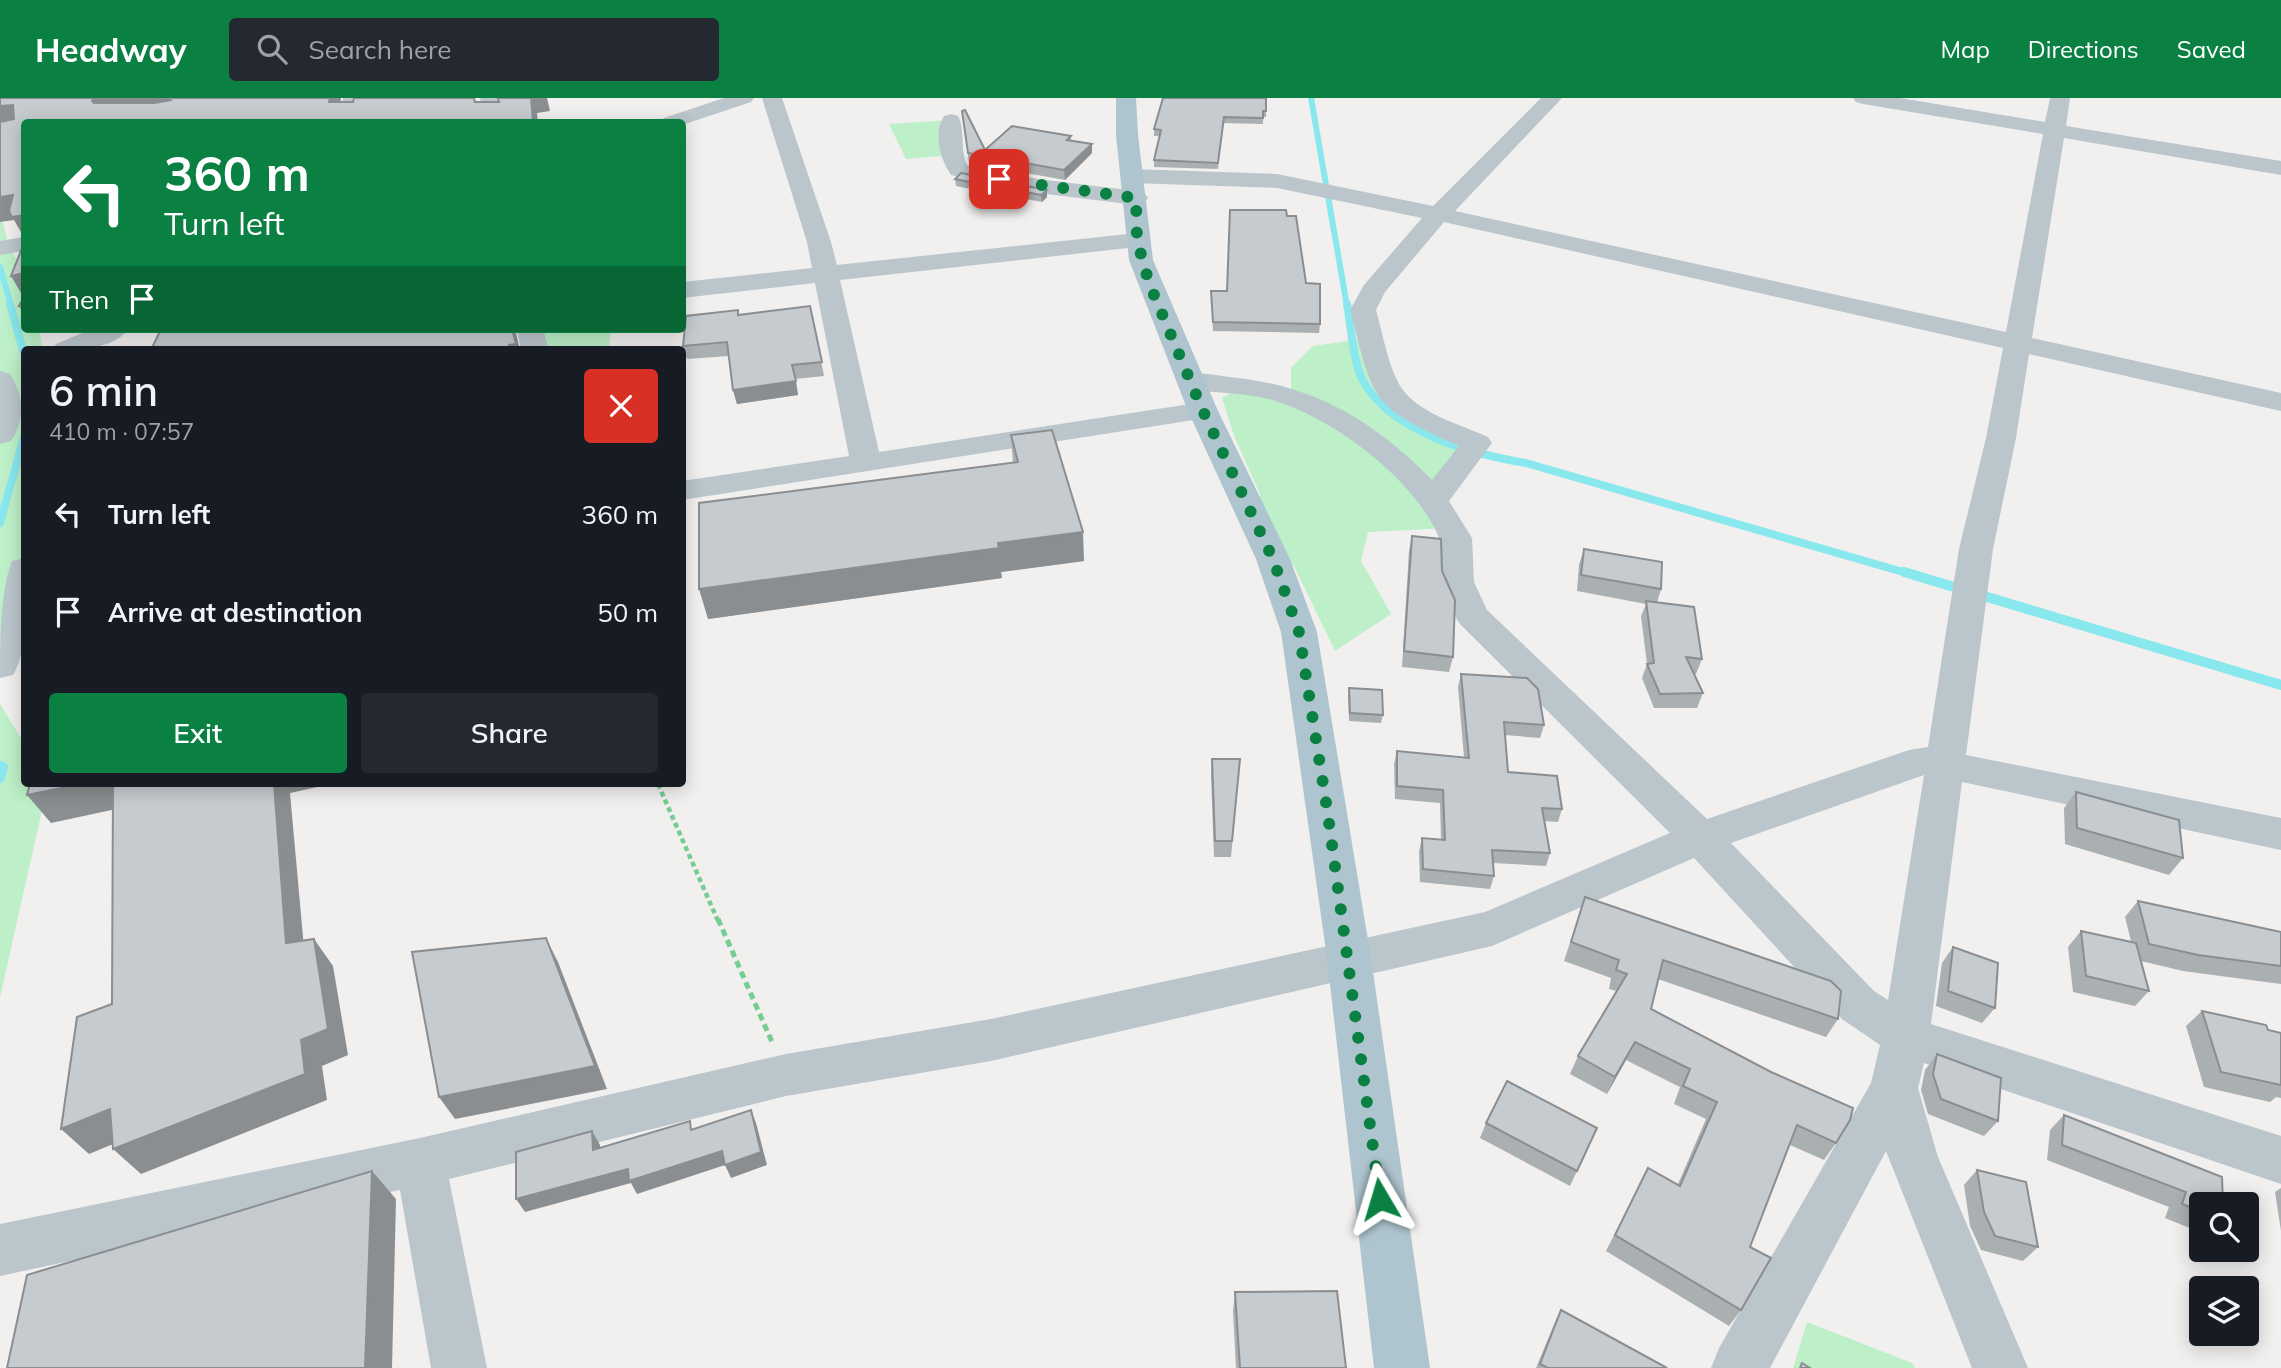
<!DOCTYPE html>
<meta charset="utf-8">
<style>
:root{--surface:#171b24;--page:#242831;--text:#f1f3f6;--muted:#9ea1a6;--accent:#0b8043}
body{margin:0;font-family:Mulish,sans-serif;background:var(--page);color:var(--text);height:100vh;display:flex;flex-direction:column;font-size:26px;white-space:nowrap}
*{box-sizing:border-box;margin:0}
p{font-size:23px;color:var(--muted)}
.icon{flex:none;width:38px;height:38px;fill:none;stroke:currentColor;stroke-width:2;stroke-linecap:round;stroke-linejoin:round}
.map{position:relative;flex:1;overflow:hidden}
.sheet{position:absolute;left:21px;top:248px;width:665px;height:441px;display:flex;flex-direction:column;background:var(--surface);border-radius:7px;box-shadow:0 4px 18px #0003}
.sheet>*{flex:none}
.guide{position:absolute;left:21px;top:21px;width:665px;height:214px;border-radius:7px;box-shadow:0 4px 18px #0003;background:#0b8043;color:#fff;overflow:hidden}
.controls{position:absolute;left:2189px;top:1094px;display:grid;gap:14px}
.controls a{display:grid;place-items:center;width:70px;height:70px;border-radius:7px;background:var(--surface);box-shadow:0 4px 18px #0003;font-size:35px}
.pin{position:absolute;display:grid;place-items:center;width:60px;height:60px;color:#fff;margin:-30px;border-radius:14px;box-shadow:0 4px 10px #0006}
.me{position:absolute;width:77px;margin:-38px;rotate:353deg;stroke-linejoin:round;filter:drop-shadow(0 0 5px #0008)}
.turn{display:flex;align-items:center;gap:24px;height:147px;padding:0 28px;font-size:32px}
.turn .icon{width:91px;height:91px;stroke-width:2.5}
.turn b{display:block;font-size:49px;line-height:60px}
.then{display:flex;align-items:center;height:66px;padding:0 28px;background:#0003;gap:14px;font-size:26px}
.round{display:grid;place-items:center;flex:none;width:74px;height:74px;border-radius:7px;background:var(--page)}
.summary{display:flex;align-items:center;justify-content:space-between;height:119px;padding:0 28px}
h1{font-size:42px;font-weight:600;line-height:52px}
.button{display:flex;gap:14px;margin-top:auto;padding:14px 28px}
.button a{flex:1;height:80px;border-radius:7px;background:var(--accent);color:#fff;font-size:28px;font-weight:600;line-height:80px;text-align:center}
.button a+a{background:var(--page);color:var(--text)}
ul{padding:0;list-style:none}
li{display:flex;align-items:center;gap:21px;height:98px;padding:0 28px}
li div{flex:1}
li b{display:block;font-size:26px}
li em{font-style:normal}
header{display:flex;align-items:center;gap:42px;box-sizing:border-box;height:98px;padding:0 35px;background:var(--accent);color:#fff}
header strong{font-size:33px}
nav{display:flex;gap:38px;margin-inline-start:auto;font-size:24px}
.search{width:490px;height:63px;background:var(--page);display:flex;align-items:center;gap:18px;box-sizing:border-box;padding:0 24px;border-radius:7px;color:var(--muted);font-size:26px}
.map>svg:first-child{display:block}
.green{fill:#bdf0c8}
.lines{fill:none;stroke-linecap:round;stroke-linejoin:round}
.stream-far2{stroke:#89e8ed;stroke-width:6}
.stream-far1{stroke:#89e8ed;stroke-width:8}
.stream{stroke:#89e8ed;stroke-width:10}
.path-far1{stroke:#74ce93;stroke-width:4.5;stroke-dasharray:5 3.5;stroke-linecap:butt}
.path{stroke:#74ce93;stroke-width:5;stroke-dasharray:7 4.5;stroke-linecap:butt}
.minor{fill:#bac6cc;fill-rule:evenodd}
.major{fill:#aec4ce;fill-rule:evenodd}
.wall{fill:#aaafb2}
.shaded-wall{fill:#8b8e91}
.building{fill:#c6cbcf;stroke:#8b8e91;stroke-width:2}
.route{stroke:#0b8043;stroke-width:12;stroke-dasharray:0 21.6}
</style>
<header>
<strong>Headway</strong>
<div class="search"><svg class="icon" aria-label="search" viewBox="0 0 24 24"><circle cx="10" cy="10" r="6"/><path d="M15 15l6 6"/></svg>Search here</div>
<nav><a>Map</a><a>Directions</a><a>Saved</a></nav>
</header>
<div class="map">
<svg width="2281" height="1270" viewBox="0 0 2281 1270">
<rect width="100%" height="100%" fill="#f2efef"/>
<g class="green">
<path d="M951,22l2,35 -47,4 -17,-35z"/>
<path d="M0,112l8,33 16,31v55h15l4,21h-19v218l-24,98z"/>
<path d="M532,231h79l-2,18 -1,3h-71z"/>
<path d="M1368,240l29,62 72,39 -37,63 18,26 -82,4 -7,29 30,53 -56,37 -41,-85 -34,-34v-38l-26,-58 -12,-38 18,-10 51,8v-28l22,-22z"/>
<path d="M0,606l24,39v41h24l-48,213z"/>
<path d="M1807,1224l105,41 3,5h-122z"/>
</g>
<g class="lines">
<g class="stream-far2">
<path d="M1311,0l36,208"/>
<path d="M0,169l11,39"/>
</g>
<g class="stream-far1">
<path d="M10,206l14,50"/>
<path d="M1347,206c4,21 6,57 15,75 28,53 109,75 164,84l384,111"/>
<path d="M0,425l24,-86"/>
</g>
<g class="stream">
<path d="M1904,474l377,113"/>
<path d="M0,668l3,1 -3,11"/>
</g>
<path class="path-far1" d="M658,686l60,137"/>
<path class="path" d="M718,821l54,123"/>
<g class="minor">
<path d="M343,0h20l-3,24h-20z"/>
<path d="M480,0h20l4,24h-20z"/>
<path d="M724,0h30l-3,4 -69,23v-3h-21l3,-4z"/>
<path d="M762,0h20l49,144 6,23 300,-32 9,2 3,5 -3,5 -9,2 -297,33 39,172 324,-50 10,3 5,6 -5,6 -531,83v-19l167,-25 -34,-173 -133,15v-16l130,-14 -5,-26z"/>
<path d="M1541,0h21l-107,113 551,121 37,-198 -180,-30 -7,-2 -3,-4h47l145,24 5,-24h20l-4,28 215,35v14l-217,-37 -32,200 249,55v18l-252,-57 -13,84 -23,111 -27,206 315,63v32l-319,-68 -31,242 350,112v48l-357,-121 -6,25 20,69 90,211h-56l-86,-217 -116,217h-59l8,-20 152,-265 9,-38 -38,-26 -148,-161 -202,88 -501,115 -205,35 -337,83 38,189h-56l-31,-178 -400,86v-52l420,-86 366,-84 205,-35 494,-107 185,-79 -210,-209c-8,-12 -18,-29 -20,-44 -2,-16 4,-31 -3,-47 -26,-56 -102,-113 -161,-132 -27,-8 -57,-8 -85,-11l-10,-3 -4,-6 4,-6c16,-4 32,0 48,2 85,8 144,43 203,103l27,-34c-89,-40 -85,-44 -109,-136l14,-25 58,-67 -145,-30 -145,-5 -8,-2 -3,-5 3,-5 8,-2 145,5 156,32zM1444,124l559,126 -17,90 -27,111 -31,198 -19,3 -202,69 -220,-209 -13,-28 -2,-44 -23,-37 43,-58 -4,-6c-28,-13 -73,-24 -89,-53 -12,-22 -16,-50 -23,-74l9,-18zM1924,677l-36,225 -14,-9 -143,-148z"/>
<path d="M951,16l7,2c7,11 2,33 9,49l71,14 98,12 8,2 4,5 -4,5 -8,2 -98,-12 -87,-18c-11,-16 -18,-42 -7,-59z"/>
<path d="M24,139v14l-24,4v-14z"/>
<path d="M92,231h36c-14,21 -53,21 -76,21l4,-6z"/>
<path d="M517,231h26l6,21h-28z"/>
<path d="M0,273l10,3c14,20 15,47 1,67l-11,3z"/>
<path d="M24,460c3,31 6,89 -11,117l-13,3c0,-36 0,-86 12,-117z"/>
</g>
<path class="major" d="M1116,0h20l2,37 15,125 65,151 72,148 27,73 54,326 59,410h-56l-47,-410 -46,-326 -25,-73 -68,-148 -59,-151 -13,-125z"/>
</g>
<g class="wall">
<path d="M1266,0v19h-3v7l-40,-1 -5,46 -64,-2v-7l6,-24h-6v-7z"/>
<path d="M962,13l23,39 86,-14v4l21,13 -27,27 -96,-17z"/>
<path d="M955,81l92,11v7l-5,5 -41,-8 -27,2 -3,-7 -15,-3z"/>
<path d="M1287,118l19,67 14,41 -1,9 -106,-2 -2,-40h16z"/>
<path d="M810,208l14,70 -29,3 3,16 -61,9 -4,-14 -4,-34 -42,3 -4,-13 56,-31z"/>
<path d="M1011,337l73,126 -83,11 1,6 -294,41 305,-156z"/>
<path d="M1412,438l30,35 11,86 -4,15 -47,-5 7,-116z"/>
<path d="M1584,451l77,40 -4,14 45,56 -6,15h-2l9,19 -6,15h-43l-12,-30 5,-14 -6,-48 5,-12 -69,-13 2,-26z"/>
<path d="M1461,576l83,51 -4,13 -35,-3 3,37 54,37 -4,13 -14,-1 6,32 -4,13 -53,-3 1,13 -4,13 -70,-7 -1,-31 3,-13 19,2 -1,-37 -45,-4 -1,-35 3,-13 67,6 -6,-70z"/>
<path d="M1349,590l34,27 -2,8 -32,-2 -1,-25z"/>
<path d="M1212,661h28l-9,98h-17l-3,-82z"/>
<path d="M2076,694l107,66 -14,17 -104,-31 -1,-36z"/>
<path d="M1585,799l253,122 -12,18 -168,-58 -7,30 185,134 -12,17 -34,-15 -40,102 -9,63 -12,16 -123,-75 42,-83 30,16 28,-65 -32,-15 6,-17 -54,-27 -19,34 -37,-20 8,-18 39,-65 -8,-2 2,-11 -47,-17z"/>
<path d="M2138,803l143,31v52l-98,-13 -42,-10 8,30 -14,15 -62,-14 -5,-45 13,-16 50,10 -6,-24z"/>
<path d="M1953,849l42,61 -13,15 -46,-17 6,-43z"/>
<path d="M2202,913l79,22v65l-5,-1 -6,5 -66,-15 -18,-61z"/>
<path d="M1937,956l61,67 -14,15 -56,-22 -7,-24 4,-20z"/>
<path d="M2064,1017l158,62 -20,27v29l-37,-15 4,-11 -122,-47 3,-30z"/>
<path d="M1486,1025l111,5 -27,58 -90,-48z"/>
<path d="M1977,1072l61,77 -15,14 -42,-11 -11,-24 -6,-41z"/>
<path d="M2281,1090v43l-6,-39z"/>
<path d="M1235,1194l111,76h-110l-3,-57z"/>
<path d="M1561,1212l106,58h-131l19,-46z"/>
</g>
<g class="shaded-wall">
<path d="M94,0h76l4,8 -67,10 -15,-15z"/>
<path d="M330,0h11l-3,24 -9,-20z"/>
<path d="M531,0h16l3,13 -13,2 1,9h-5z"/>
<path d="M13,7l11,20 -24,4v-23z"/>
<path d="M1092,46v9l-27,27 -1,-10z"/>
<path d="M1000,89l1,7 -27,2 -1,-7z"/>
<path d="M1047,92v7l-5,5 -1,-7z"/>
<path d="M13,97l11,19v23l-10,-17 -14,2v-25z"/>
<path d="M24,175v25l-13,-22z"/>
<path d="M19,208h5v8z"/>
<path d="M34,231h19l-18,2z"/>
<path d="M512,231h3l5,21h-12z"/>
<path d="M796,283l2,14 -61,9 -4,-14z"/>
<path d="M1083,434l1,29 -83,11 1,6 -294,41 -9,-30 299,-46z"/>
<path d="M81,686h37l17,21 -84,18 -24,-28z"/>
<path d="M274,686h52l1,1 -37,8 16,177 -20,-27z"/>
<path d="M546,840l12,24 49,127 -152,30 -16,-22z"/>
<path d="M314,841l19,27 15,89 -26,11 5,34 -186,74 -28,-25 188,-109z"/>
<path d="M1635,944l-9,18 -19,34 8,-17z"/>
<path d="M110,1011l27,25 -48,20 -28,-25z"/>
<path d="M751,1012l5,13 11,42 -36,13 -6,-13 -88,29 -6,-11 -106,29 -9,-13 112,-30z"/>
<path d="M592,1033l8,14 1,18 -8,-13z"/>
<path d="M372,1073l24,28 -4,169h-27z"/>
</g>
<g class="building">
<path d="M0,0h94l-2,3 2,2h60l17,-3 1,-2h158l-1,4h24l1,-4h120l1,4h24l-1,-4h33l2,24h-509v93l-12,2 -3,-6 4,-16 -13,2v-75l14,-3 -1,-14 -13,1z"/>
<path d="M1163,0h103v13h-3v7l-39,-1 -6,46 -64,-3 7,-30 -7,-1z"/>
<path d="M965,12l20,40 27,-24 59,10 -4,4 25,4 -28,26 -96,-17 -6,-42z"/>
<path d="M961,75l86,17 -6,5 -41,-8 -27,2 -2,-7 -16,-3z"/>
<path d="M1230,112h56l1,6h9l10,67 14,1v40l-107,-2 -2,-31h16z"/>
<path d="M24,145v30l-13,3z"/>
<path d="M24,199v9h-5z"/>
<path d="M810,208l12,56 -30,3 4,16 -63,9 -6,-48 -44,4 3,-30 52,-6v5z"/>
<path d="M161,231h351l4,15 -7,1 -1,5h-357z"/>
<path d="M1052,332l31,102 -85,11 1,5 -300,41v-86l319,-41 -7,-27z"/>
<path d="M1412,438l29,3 1,32 13,29 -2,57 -49,-6z"/>
<path d="M1584,451l78,13 -1,27 -80,-14z"/>
<path d="M1646,503l48,6 8,52 -16,-2 17,36 -43,1 -13,-30 7,-1z"/>
<path d="M1461,576l66,4 11,11 6,36 -40,-3 4,50 49,4 5,33 -20,-1 8,45 -58,-3 2,26 -71,-7 -1,-31 23,2 -2,-50 -46,-4v-35l72,7z"/>
<path d="M1349,590l33,2 1,25 -33,-2z"/>
<path d="M1212,661h28l-8,82h-17z"/>
<path d="M30,686h51l-54,11z"/>
<path d="M113,686h161l12,159 28,-4 14,90 -27,11 4,34 -192,75 -3,-40 -49,20 16,-112 35,-13z"/>
<path d="M2076,694l103,28 4,38 -106,-30z"/>
<path d="M1585,799l246,84 10,10 -3,28 -175,-59 -12,49 120,63 82,36 -3,12 -14,23 -39,-18 -47,122 21,11 -30,52 -126,-75 33,-67 32,18 37,-84 -34,-16 7,-17 -55,-27 -20,35 -37,-21 49,-82 -11,-4 3,-10 -48,-18z"/>
<path d="M2138,803l143,31v34l-83,-11 -49,-11z"/>
<path d="M2081,833l55,12 13,48 -63,-15z"/>
<path d="M546,840l49,128 -156,31 -27,-145z"/>
<path d="M1953,849l45,16 -3,45 -47,-17z"/>
<path d="M2202,913l64,14 2,5 13,3v52l-60,-13z"/>
<path d="M1937,956l64,24 -3,43 -57,-22 -8,-25z"/>
<path d="M1507,983l90,47 -20,43 -91,-48z"/>
<path d="M751,1012l10,42 -36,13 -3,-14 -93,30 -1,-12 -112,30v-47l76,-21 1,19 97,-29 1,9z"/>
<path d="M2064,1017l158,62 1,27h-21v8l-20,-8 4,-12 -124,-47z"/>
<path d="M1977,1072l49,12 12,65 -43,-11 -11,-24z"/>
<path d="M372,1073l-7,197h-358l20,-93z"/>
<path d="M1337,1193l9,77h-106l-5,-76z"/>
<path d="M1561,1212l106,58h-119l-8,-4z"/>
<path d="M1802,1265l8,5h-10z"/>
</g>
<g class="lines">
<path class="route" d="M999,81l137,19 1,42 12,43 54,128 70,148 26,73 29,183 52,384"/>
</g>
</svg>
<div class="controls">
<a><svg class="icon" aria-label="search" viewBox="0 0 24 24"><circle cx="10" cy="10" r="6"/><path d="M15 15l6 6"/></svg></a>
<a><svg class="icon" aria-label="layers" viewBox="0 0 24 24"><path d="M12 4l9 5-9 5-9-5zM3 14l9 5 9-5"/></svg></a>
</div>
<div class="pin" style="left:999px;top:81px;background:#d93025"><svg class="icon" aria-label="arrive" viewBox="0 0 24 24"><path d="M6 21V4h12l-3 4 3 4H6"/></svg></div>
<svg class="me" style="left:1380px;top:1101px" viewBox="-20 -20 40 40"><path d="M0-17L14 15 0 8-14 15z" fill="#0b8043" stroke="#fff" stroke-width="4"/></svg>
<div class="guide">
<div class="turn"><svg class="icon" aria-label="left" viewBox="0 0 24 24"><path d="M17 20v-9H6M10 6l-5 5 5 5"/></svg><div><b>360 m</b>Turn left</div></div>
<div class="then">Then<svg class="icon" aria-label="arrive" viewBox="0 0 24 24"><path d="M6 21V4h12l-3 4 3 4H6"/></svg></div>
</div>
<section class="sheet">
<div class="summary"><div><h1>6 min</h1><p>410 m · 07:57</p></div><a class="round" style="background:#d93025;color:#fff"><svg class="icon" aria-label="close" viewBox="0 0 24 24"><path d="M6 6l12 12M18 6L6 18"/></svg></a></div>
<ul>
<li><svg class="icon" aria-label="left" viewBox="0 0 24 24"><path d="M17 20v-9H6M10 6l-5 5 5 5"/></svg><div><b>Turn left</b></div><em>360 m</em></li>
<li><svg class="icon" aria-label="arrive" viewBox="0 0 24 24"><path d="M6 21V4h12l-3 4 3 4H6"/></svg><div><b>Arrive at destination</b></div><em>50 m</em></li>
</ul>
<div class="button"><a>Exit</a><a>Share</a></div>
</section>
</div>
